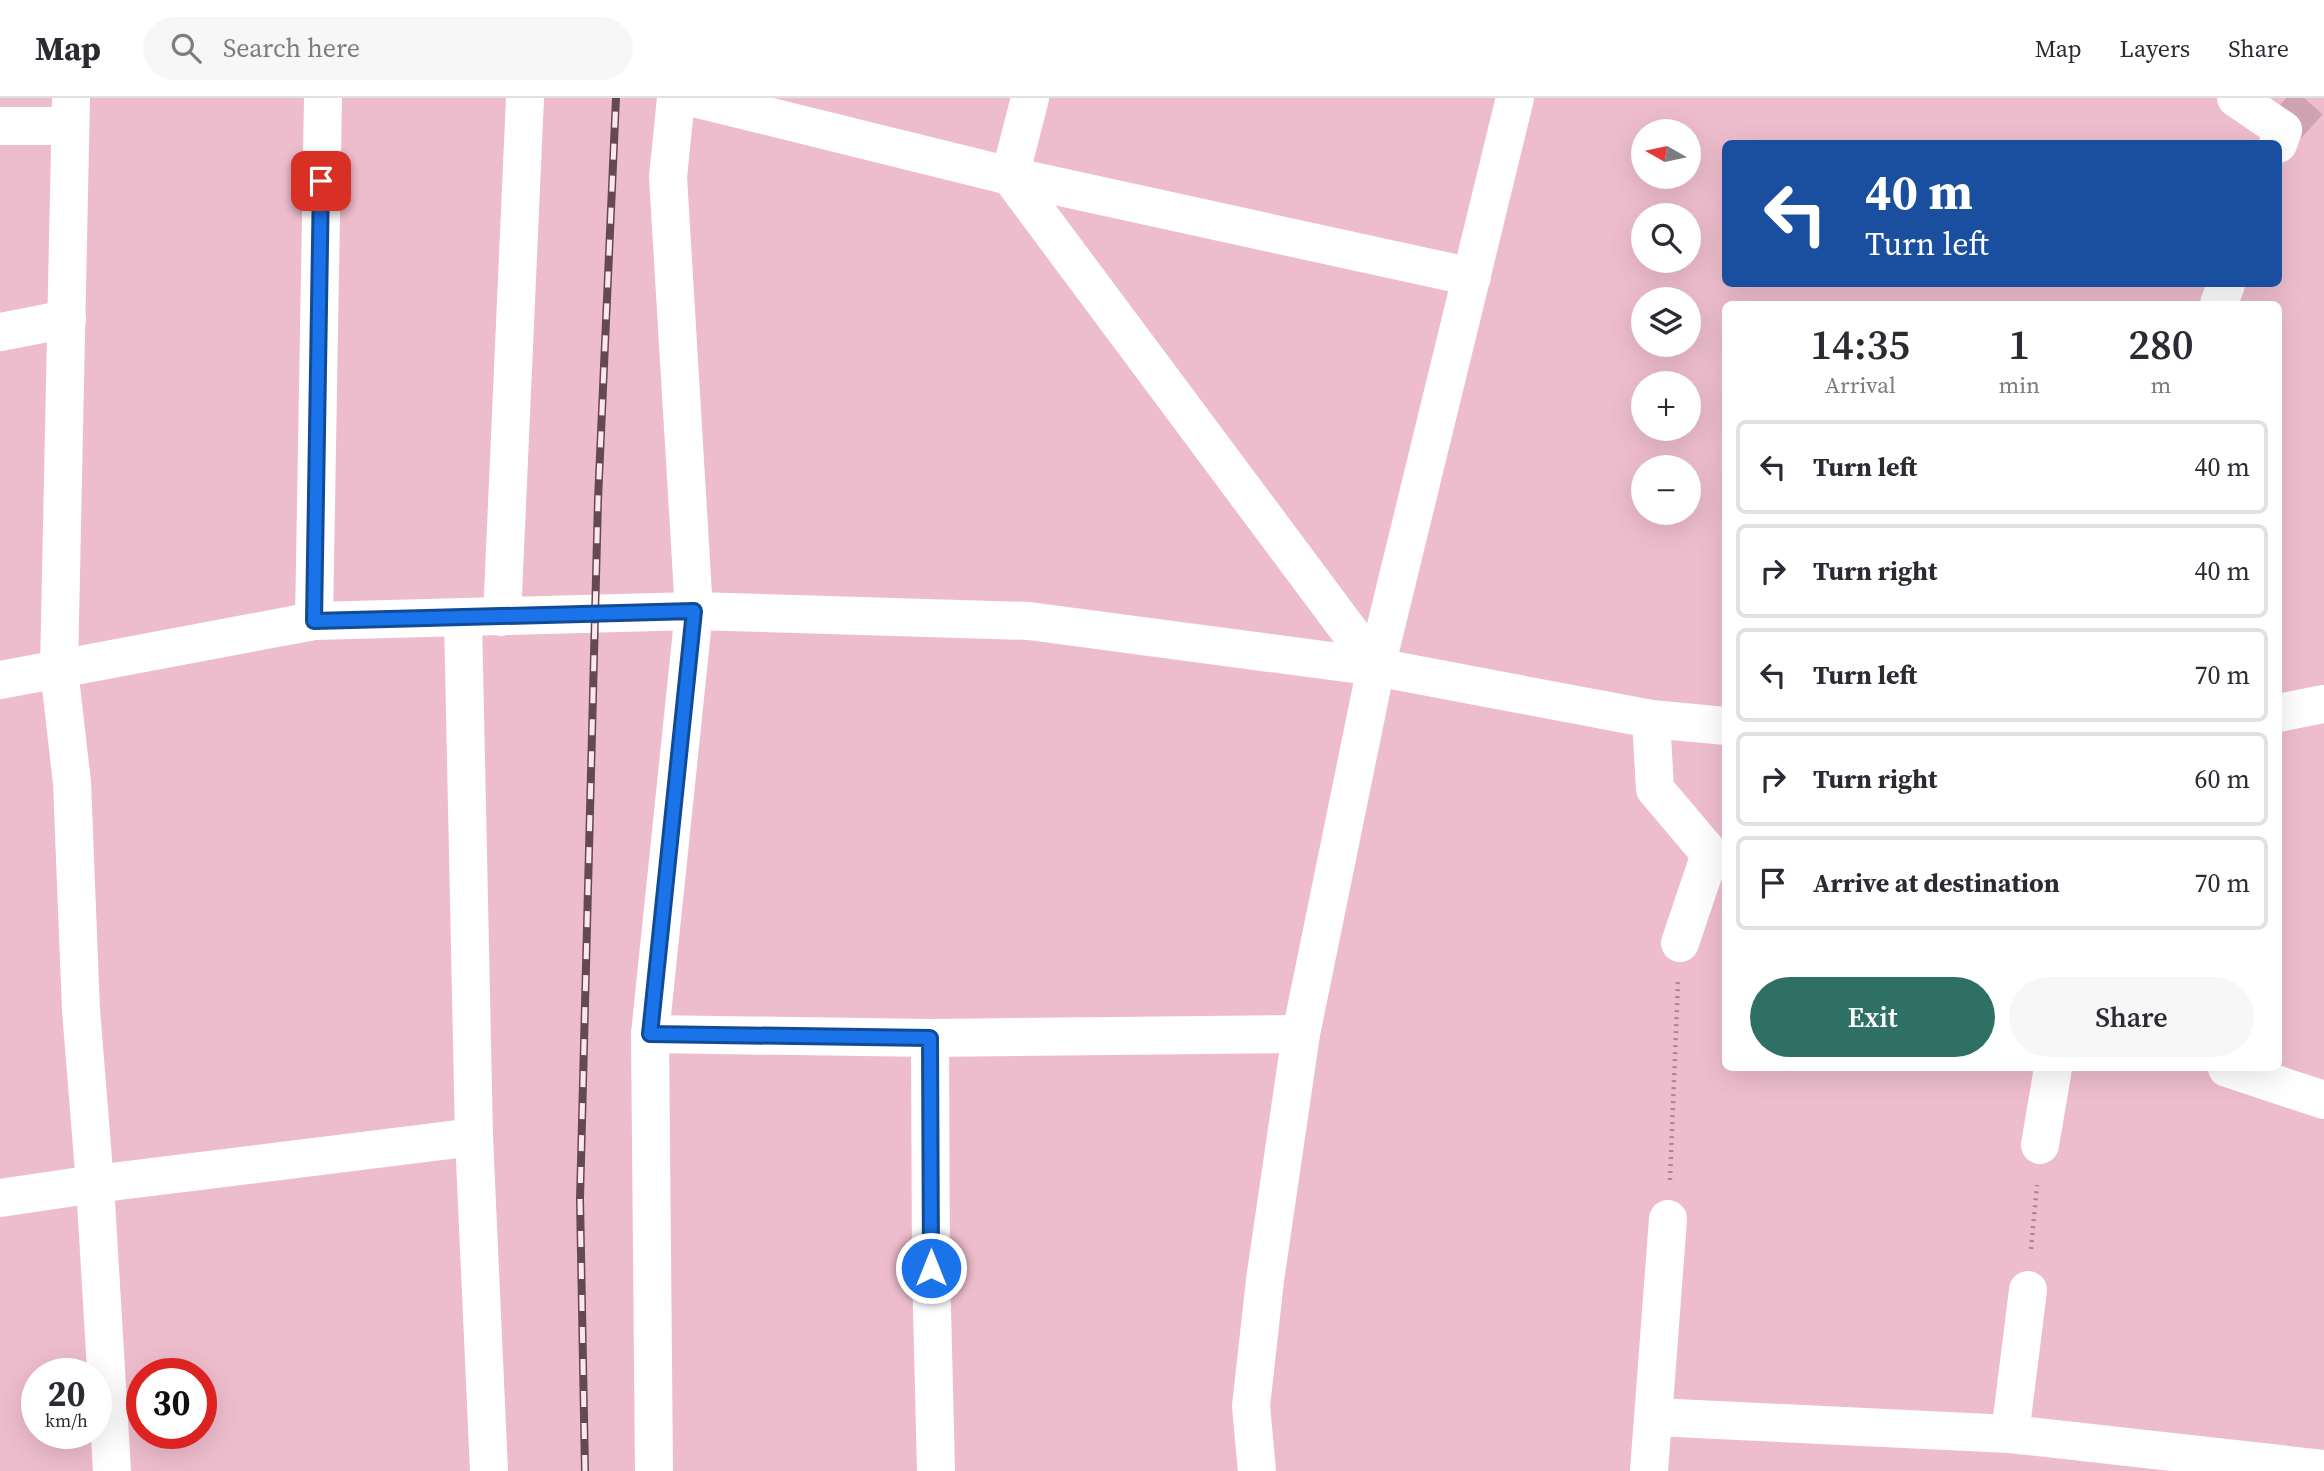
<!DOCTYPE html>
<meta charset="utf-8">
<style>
:root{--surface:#fff;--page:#f7f7f7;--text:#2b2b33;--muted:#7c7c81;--line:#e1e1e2;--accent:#2e7164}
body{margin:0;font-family:"Source Serif 4",serif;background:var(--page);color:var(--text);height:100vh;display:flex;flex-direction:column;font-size:26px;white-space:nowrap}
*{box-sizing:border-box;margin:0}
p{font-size:23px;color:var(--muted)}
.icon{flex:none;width:38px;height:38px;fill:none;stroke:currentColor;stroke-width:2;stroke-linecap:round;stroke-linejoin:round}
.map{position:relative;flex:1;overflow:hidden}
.sheet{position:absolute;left:1722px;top:203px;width:560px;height:770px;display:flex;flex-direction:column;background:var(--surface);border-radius:10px;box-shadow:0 7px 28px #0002}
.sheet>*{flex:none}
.guide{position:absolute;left:1722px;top:42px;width:560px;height:147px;border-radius:10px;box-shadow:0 7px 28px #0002;background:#1a4fa0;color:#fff;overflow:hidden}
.needle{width:46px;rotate:279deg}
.buttons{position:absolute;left:1631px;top:21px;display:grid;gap:14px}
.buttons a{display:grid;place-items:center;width:70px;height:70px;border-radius:50%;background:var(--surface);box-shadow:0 7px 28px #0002;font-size:35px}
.speed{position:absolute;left:21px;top:1260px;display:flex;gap:14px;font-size:35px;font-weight:700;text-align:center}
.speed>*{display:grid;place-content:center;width:91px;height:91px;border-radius:50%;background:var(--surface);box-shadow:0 7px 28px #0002;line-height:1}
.speed small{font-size:18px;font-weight:400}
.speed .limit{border:10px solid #d22;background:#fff;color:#111}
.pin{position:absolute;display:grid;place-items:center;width:60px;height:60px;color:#fff;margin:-30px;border-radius:14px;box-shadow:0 4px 10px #0006}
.me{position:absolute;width:77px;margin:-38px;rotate:0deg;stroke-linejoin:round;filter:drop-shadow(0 0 5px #0008)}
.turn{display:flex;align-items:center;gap:24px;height:147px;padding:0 28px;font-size:32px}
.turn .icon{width:91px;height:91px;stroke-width:2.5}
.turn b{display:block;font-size:49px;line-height:60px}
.eta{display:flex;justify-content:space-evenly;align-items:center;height:119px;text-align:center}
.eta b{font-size:42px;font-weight:600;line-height:49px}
.action{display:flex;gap:14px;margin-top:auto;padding:14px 28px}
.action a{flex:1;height:80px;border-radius:42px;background:var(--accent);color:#fff;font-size:28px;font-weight:600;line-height:80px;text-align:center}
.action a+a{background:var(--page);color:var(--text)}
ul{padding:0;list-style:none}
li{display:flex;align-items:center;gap:21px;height:94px;margin:0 14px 10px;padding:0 14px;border:4px solid var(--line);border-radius:10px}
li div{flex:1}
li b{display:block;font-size:26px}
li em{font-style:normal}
header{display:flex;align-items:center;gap:42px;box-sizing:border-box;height:98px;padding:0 35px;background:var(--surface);border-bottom:2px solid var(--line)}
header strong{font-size:33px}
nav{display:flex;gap:38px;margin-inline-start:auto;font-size:24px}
.search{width:490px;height:63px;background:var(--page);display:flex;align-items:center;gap:18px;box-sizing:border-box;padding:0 24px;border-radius:38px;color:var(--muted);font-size:26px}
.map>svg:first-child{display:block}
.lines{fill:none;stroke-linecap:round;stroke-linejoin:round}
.secondary-tunnel{stroke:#cea2b1;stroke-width:38;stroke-dasharray:38 19;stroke-linecap:butt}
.path{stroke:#ac8592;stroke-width:4.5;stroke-dasharray:2 5;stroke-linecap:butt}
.street{stroke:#fff;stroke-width:38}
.secondary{stroke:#fff;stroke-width:38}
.rail-casing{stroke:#644852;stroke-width:8}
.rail{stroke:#fce7ed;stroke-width:5;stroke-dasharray:16;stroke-linecap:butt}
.route-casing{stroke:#114b97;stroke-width:18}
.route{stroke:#1a73e8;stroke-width:12}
</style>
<header>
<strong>Map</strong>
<div class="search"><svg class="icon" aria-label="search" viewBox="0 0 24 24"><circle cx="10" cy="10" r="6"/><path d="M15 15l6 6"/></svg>Search here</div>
<nav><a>Map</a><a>Layers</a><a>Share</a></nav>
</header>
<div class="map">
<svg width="2324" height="1373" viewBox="0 0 2324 1373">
<rect width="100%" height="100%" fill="#eebdcd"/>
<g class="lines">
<path class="secondary-tunnel" d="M2283,32l29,-32"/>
<g class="path">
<path d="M1670,1082l8,-198"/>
<path d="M2031,1151l6,-64"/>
</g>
<g class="street">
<path d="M694,0l316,78 462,101"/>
<path d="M2236,0l47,32"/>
<path d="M0,28h70"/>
<path d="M1010,78l366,491"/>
<path d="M1010,78l20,-78"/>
<path d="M0,234l67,-13"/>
<path d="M502,519l23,-519"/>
<path d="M463,520l11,519 15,334"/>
<path d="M314,523l9,-523"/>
<path d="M59,571l13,114 9,227 14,174 17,287"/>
<path d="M1680,845l30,-89"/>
<path d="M650,936l280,4 371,-4"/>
<path d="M930,940l1,230 5,203"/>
<path d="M2040,1047l13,-77"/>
<path d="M0,1100l95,-14 379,-47"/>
<path d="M1655,1319l355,17 314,35"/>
<path d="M2010,1336l18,-144"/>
<path d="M654,1373l-4,-437 44,-423 -26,-434 8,-79"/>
<path d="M1649,1373l19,-252"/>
</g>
<g class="secondary">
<path d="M2278,46l5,-14"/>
<path d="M2219,206l7,-20"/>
<path d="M59,571l12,-571"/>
<path d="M0,582l314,-59 380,-10 335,10 347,46 275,52 75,7"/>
<path d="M2278,615l46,-9"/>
<path d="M1651,621l4,70 55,65 16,8"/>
<path d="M2227,970l97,32"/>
<path d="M1257,1373l-6,-65 14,-126 36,-246 75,-367 139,-569"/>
</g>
<g class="rail-casing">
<path id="rail" d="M585,1373l-5,-272 18,-699 18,-402"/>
</g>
<use href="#rail" class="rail"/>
</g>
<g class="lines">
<g class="route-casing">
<path id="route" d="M321,83l-7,440 380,-10 -44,423 280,4 1,230"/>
</g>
<use href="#route" class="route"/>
</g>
</svg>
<div class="buttons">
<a><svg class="needle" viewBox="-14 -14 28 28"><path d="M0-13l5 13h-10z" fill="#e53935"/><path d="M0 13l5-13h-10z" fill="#7c7c81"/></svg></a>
<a><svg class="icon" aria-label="search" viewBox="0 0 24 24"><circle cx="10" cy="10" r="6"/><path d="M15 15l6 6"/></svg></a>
<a><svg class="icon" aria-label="layers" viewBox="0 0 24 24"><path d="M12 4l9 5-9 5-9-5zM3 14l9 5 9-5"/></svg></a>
<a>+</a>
<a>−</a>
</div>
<div class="speed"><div>20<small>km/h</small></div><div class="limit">30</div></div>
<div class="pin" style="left:321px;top:83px;background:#d93025"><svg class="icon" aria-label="arrive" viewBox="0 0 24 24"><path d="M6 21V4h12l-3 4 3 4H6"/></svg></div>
<svg class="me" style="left:931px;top:1170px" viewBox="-20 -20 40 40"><circle r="17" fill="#1a73e8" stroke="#fff" stroke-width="3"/><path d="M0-11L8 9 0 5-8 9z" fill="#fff"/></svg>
<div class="guide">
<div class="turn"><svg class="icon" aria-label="left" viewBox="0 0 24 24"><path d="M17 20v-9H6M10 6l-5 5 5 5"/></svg><div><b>40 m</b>Turn left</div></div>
</div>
<section class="sheet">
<div class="eta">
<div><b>14:35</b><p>Arrival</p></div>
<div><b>1</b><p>min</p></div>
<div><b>280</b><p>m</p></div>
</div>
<ul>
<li><svg class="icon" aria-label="left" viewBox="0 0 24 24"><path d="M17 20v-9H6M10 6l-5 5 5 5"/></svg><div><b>Turn left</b></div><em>40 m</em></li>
<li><svg class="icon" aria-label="right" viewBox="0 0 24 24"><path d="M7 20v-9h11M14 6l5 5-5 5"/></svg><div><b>Turn right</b></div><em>40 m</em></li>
<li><svg class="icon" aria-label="left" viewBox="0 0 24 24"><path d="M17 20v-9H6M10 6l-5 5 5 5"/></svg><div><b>Turn left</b></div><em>70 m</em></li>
<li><svg class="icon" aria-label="right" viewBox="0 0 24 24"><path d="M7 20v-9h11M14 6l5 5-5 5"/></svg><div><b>Turn right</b></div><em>60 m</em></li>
<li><svg class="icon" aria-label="arrive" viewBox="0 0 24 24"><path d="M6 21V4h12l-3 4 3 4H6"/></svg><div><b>Arrive at destination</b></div><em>70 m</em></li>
</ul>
<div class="action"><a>Exit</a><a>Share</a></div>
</section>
</div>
